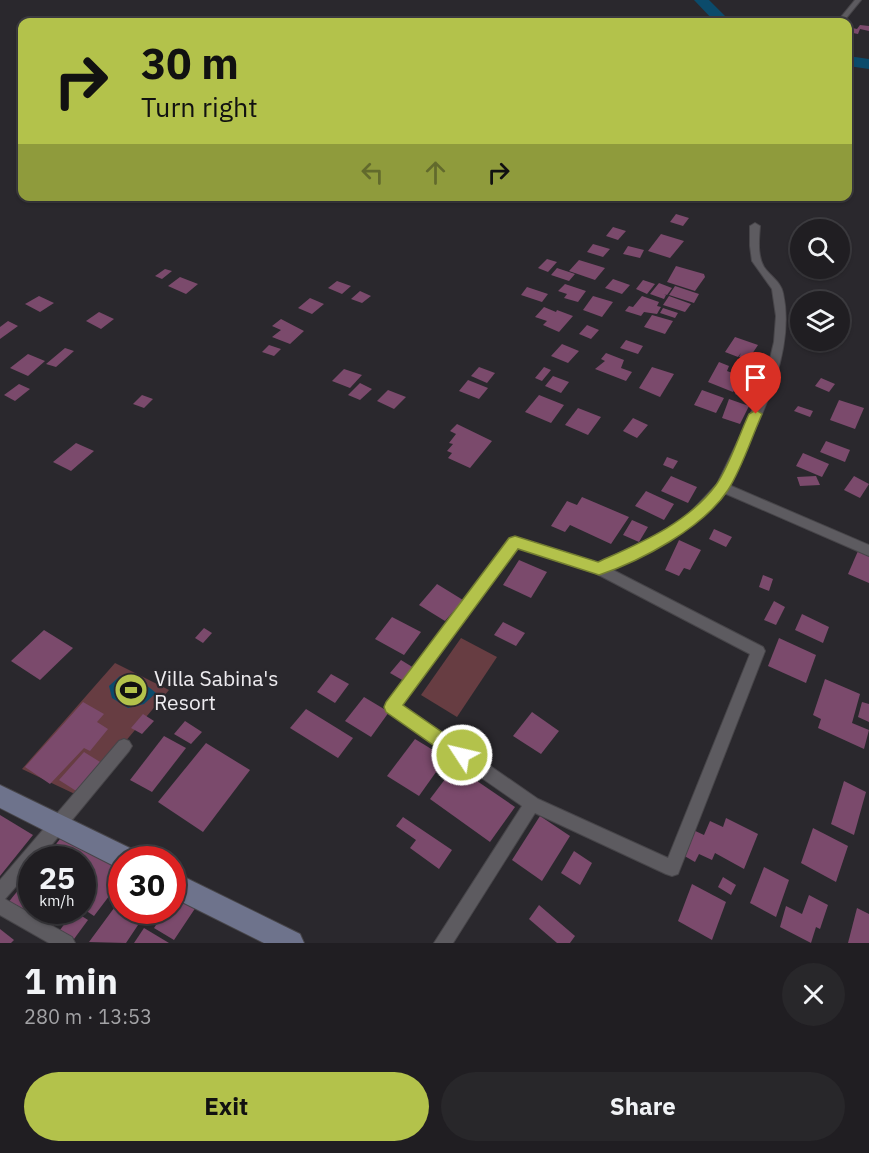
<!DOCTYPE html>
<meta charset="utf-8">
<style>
:root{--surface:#201e22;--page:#28272a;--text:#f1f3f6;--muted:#a2a2a5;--line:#3d3c40;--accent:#b3c24b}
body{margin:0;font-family:"IBM Plex Sans",sans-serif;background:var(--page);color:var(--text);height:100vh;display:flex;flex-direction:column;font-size:22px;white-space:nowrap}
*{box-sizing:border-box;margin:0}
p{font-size:20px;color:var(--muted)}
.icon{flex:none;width:33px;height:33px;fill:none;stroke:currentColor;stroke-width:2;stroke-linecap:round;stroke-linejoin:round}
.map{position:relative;height:943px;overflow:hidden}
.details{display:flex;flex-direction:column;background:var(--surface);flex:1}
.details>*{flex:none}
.banner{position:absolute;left:18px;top:18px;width:834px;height:183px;border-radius:12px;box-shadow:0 2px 4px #0004,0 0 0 2px var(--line);background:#b3c24b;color:#111;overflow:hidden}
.tools{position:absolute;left:790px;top:219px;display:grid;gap:12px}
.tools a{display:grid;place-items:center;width:60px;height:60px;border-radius:50%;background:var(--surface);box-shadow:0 2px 4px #0004,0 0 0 2px var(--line);font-size:30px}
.speed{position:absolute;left:18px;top:846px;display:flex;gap:12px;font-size:30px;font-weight:700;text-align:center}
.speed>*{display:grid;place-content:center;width:78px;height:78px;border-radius:50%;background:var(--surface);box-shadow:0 2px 4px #0004,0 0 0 2px var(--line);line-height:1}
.speed small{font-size:15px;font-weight:400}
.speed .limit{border:9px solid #d22;background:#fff;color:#111}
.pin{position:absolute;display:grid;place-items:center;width:51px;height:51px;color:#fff;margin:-62px -26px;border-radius:50% 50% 50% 0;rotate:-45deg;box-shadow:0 0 6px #0007}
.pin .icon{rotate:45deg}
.me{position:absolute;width:66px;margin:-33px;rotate:305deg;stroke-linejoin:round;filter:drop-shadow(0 0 4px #0008)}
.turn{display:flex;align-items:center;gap:21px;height:126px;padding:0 24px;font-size:27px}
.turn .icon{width:78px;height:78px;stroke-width:2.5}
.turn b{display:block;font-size:42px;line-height:51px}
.lanes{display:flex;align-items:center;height:57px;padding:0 24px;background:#0003;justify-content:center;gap:30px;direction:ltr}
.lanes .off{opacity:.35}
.round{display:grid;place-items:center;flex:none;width:63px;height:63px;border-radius:32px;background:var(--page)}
.headline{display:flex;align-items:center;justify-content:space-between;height:102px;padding:0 24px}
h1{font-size:36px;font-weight:700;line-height:45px}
.action{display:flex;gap:12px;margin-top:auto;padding:12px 24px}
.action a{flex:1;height:69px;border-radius:36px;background:var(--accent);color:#111;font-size:24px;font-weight:700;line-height:69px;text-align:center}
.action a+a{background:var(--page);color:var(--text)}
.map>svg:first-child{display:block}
.green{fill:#673d42}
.water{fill:#0b4b6b}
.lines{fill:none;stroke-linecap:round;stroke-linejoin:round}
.river{fill:#0b4b6b;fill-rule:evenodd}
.building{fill:#7b4a6c}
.street-casing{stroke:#474549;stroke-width:2}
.secondary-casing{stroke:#474549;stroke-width:2}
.street{fill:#5d5b60;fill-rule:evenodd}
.secondary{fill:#6e738c;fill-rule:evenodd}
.route{fill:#b3c24b;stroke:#747e31;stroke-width:1.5}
.labels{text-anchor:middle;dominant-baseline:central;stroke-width:4.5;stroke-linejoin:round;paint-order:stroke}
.near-poi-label{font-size:21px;fill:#edebef;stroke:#2a282d;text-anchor:start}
</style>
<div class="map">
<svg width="869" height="943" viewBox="0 0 869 943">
<rect width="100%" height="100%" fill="#2a282d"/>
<g class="green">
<path d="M461,638l36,19 -40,60 -36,-22z"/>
<path d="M115,663l54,27 -90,106 -57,-27z"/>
</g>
<path class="water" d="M120,676h15l21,17 -12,11 -16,4 -16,-10 -3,-12z"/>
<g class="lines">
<g class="river">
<path d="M694,0h15l22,22h-16z"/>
<path d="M848,56l21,3v10l-21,-3z"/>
</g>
</g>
<g class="building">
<path d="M860,25l9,1v5l-9,-2 -2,5 -10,-2v-5l9,2z"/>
<path d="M676,214l13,4 -6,8 -13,-4z"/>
<path d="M613,227l13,4 -8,9 -12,-4z"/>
<path d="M661,234l23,7 -14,17 -22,-7z"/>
<path d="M593,244l17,5 -7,8 -16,-5z"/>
<path d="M628,246l16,4 -4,8 -17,-4z"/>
<path d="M547,259l10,3 -9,10 -10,-4z"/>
<path d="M579,260l26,8 -10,12 -26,-9z"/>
<path d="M676,266l28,8 1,3 -10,14 -28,-9z"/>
<path d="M557,268l18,6 -6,7 -18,-6z"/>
<path d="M165,269l7,2 -10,8 -7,-3z"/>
<path d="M180,277l18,7 -12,10 -18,-8z"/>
<path d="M613,279l17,6 -8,9 -17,-6z"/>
<path d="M643,280l12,4 -8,10 -11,-5z"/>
<path d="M337,281l14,5 -9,8 -14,-6z"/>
<path d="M659,283l13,5 -5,7 -3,-1 2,1 -2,4 -14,-5z"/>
<path d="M565,284l21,7 -8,11 -14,-4 3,-4 -9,-3z"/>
<path d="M675,286l24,8 -5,9 -25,-8z"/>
<path d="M527,287l21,7 -6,8 -21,-7z"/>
<path d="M360,291l11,5 -9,7 -11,-4z"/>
<path d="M39,296l15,7 -14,9 -15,-8z"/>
<path d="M593,296l20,6 -11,15 -19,-7z"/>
<path d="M642,296l17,6 -2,4 4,1 -4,7 -13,-2 -3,4 -16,-5 4,-5 4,1z"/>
<path d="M669,296l22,8 -6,8 -22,-7z"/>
<path d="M310,298l14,6 -12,10 -14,-6z"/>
<path d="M544,307l12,5 1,-2 16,6 -14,16 -16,-7 4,-4 -12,-4z"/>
<path d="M663,308l15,5 -3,5 -15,-5z"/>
<path d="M99,312l15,7 -13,10 -15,-8z"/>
<path d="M652,315l21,6 -8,13 -21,-7z"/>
<path d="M281,319l23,12 -14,13 -18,-7 9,-7 -9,-4z"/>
<path d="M8,321l10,5 -18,13v-12z"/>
<path d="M587,325l12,5 -8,9 -12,-5z"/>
<path d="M735,337l23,8 -10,15 -9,-3 2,-4 -3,4 -13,-5z"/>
<path d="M626,340l17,6 -5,8 -18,-6z"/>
<path d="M562,344l17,7 -11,12 -17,-7z"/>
<path d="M269,345l12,4 -7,7 -12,-4z"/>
<path d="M65,348l9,3 -18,16 -10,-3z"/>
<path d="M606,353l18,7 -3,8 11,4 -6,9 -31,-12 10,-8 -4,-2z"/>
<path d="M28,354l17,7 -17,15 -18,-8z"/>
<path d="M738,359l12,5 -7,11 -12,-5z"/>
<path d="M719,362l10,4 -2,5 16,6 -10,15 -25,-10z"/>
<path d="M761,362l11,4 -4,9 -17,-7 2,-3 5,2z"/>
<path d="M479,367l16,6 -8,10 -16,-7z"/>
<path d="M544,367l7,3 -9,11 -7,-3z"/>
<path d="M652,367l22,7 -14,23 -21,-9z"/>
<path d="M344,369l18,6 -12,13 -18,-7z"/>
<path d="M553,376l16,6 -8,11 -16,-7z"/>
<path d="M821,378l14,6 -6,8 -14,-6z"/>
<path d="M468,380l20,8 -9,11 -20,-8z"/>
<path d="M360,383l12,6 -12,11 -12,-5z"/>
<path d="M742,383l20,7 -7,12 -20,-8z"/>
<path d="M19,384l11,5 -15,12 -11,-6z"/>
<path d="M388,390l18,7 -12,12 -17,-8z"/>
<path d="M702,390l22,8 -8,15 -22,-8z"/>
<path d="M142,395l11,4 -9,9 -11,-4z"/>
<path d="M539,395l25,10 -13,18 -26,-11z"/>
<path d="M729,399l20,7 -9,18 -18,-6z"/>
<path d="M839,400l25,8 -9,21 -25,-9z"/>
<path d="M798,406l15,5 -3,6 -16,-6z"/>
<path d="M578,408l23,9 -13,18 -23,-10z"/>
<path d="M633,418l15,7 -11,13 -14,-7z"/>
<path d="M457,424l35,17 -22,27 -22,-10 4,-5 -5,-2 6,-7 -4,-1 7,-9 -6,-3z"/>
<path d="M826,441l24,9 -5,12 -25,-10z"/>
<path d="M76,443l18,8 -23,20 -18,-9z"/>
<path d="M803,453l26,11 -7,13 -26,-11z"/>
<path d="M667,457l11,4 -5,8 -10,-4z"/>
<path d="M671,476l26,11 -9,16 -27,-12z"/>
<path d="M816,476l4,9 -20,1 -3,-9z"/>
<path d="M854,476l15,8 -9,14 -16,-8z"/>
<path d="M646,491l28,13 -10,16 -29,-14z"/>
<path d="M582,497l47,20 -18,27 -41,-19 -5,7 -14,-6 16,-25 10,4z"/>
<path d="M632,520l16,7 -9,15 -16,-7z"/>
<path d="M714,529l18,8 -6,10 -17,-8z"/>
<path d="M679,540l22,10 -11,20 -6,-2 -5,8 -14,-6z"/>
<path d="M858,551l11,4v28l-21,-9z"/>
<path d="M519,560l28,12 -16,26 -28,-13z"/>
<path d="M763,575l10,4 -4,12 -10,-4z"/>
<path d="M437,584l26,16 -18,21 -26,-16z"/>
<path d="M774,601l11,6 -9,18 -12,-5z"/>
<path d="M802,614l27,13 -6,16 -28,-13z"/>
<path d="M392,617l29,15 -17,23 -29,-16z"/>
<path d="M503,622l22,11 -9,13 -22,-11z"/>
<path d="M204,628l8,5 -9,10 -8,-5z"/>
<path d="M44,630l29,18 -33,32 -29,-19z"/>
<path d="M779,638l37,17 -10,28 -38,-17z"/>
<path d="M401,660l13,8 -10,13 -14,-8z"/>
<path d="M331,674l18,10 -14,19 -18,-11z"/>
<path d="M825,679l35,15 -8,29 17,7 -5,19 -46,-21 3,-9 -8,-4z"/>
<path d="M364,697l25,15 -18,25 -26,-16z"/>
<path d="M83,702l21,12 -7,8 11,7 -18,22 -6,-3 -34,36 -25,-17z"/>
<path d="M862,702l7,2v18l-11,-5z"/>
<path d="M306,709l47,29 -15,20 -48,-30z"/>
<path d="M532,712l27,19 -18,23 -28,-18z"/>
<path d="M143,714l11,7 -12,13 -11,-6z"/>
<path d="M185,721l17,11 -11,12 -17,-10z"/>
<path d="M164,736l22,12 -34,44 -22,-12z"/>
<path d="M415,739l31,19 -27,38 -32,-20z"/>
<path d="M206,743l44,27 -47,62 -45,-30z"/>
<path d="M84,752l21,13 -24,29 -22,-14z"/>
<path d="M455,766l60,41 -25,35 -60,-43z"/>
<path d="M844,781l22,11 -12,43 -23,-11z"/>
<path d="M0,815l33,20 -33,41z"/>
<path d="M540,816l30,20 -28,45 -30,-21z"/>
<path d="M403,817l49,33 -13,19 -29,-21 6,-8 -20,-14z"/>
<path d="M726,818l32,16 -14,35 -29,-16 -3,7 -13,-6 -4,8 -14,-8 10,-25 13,6 6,-14 13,6z"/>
<path d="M813,828l35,18 -12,36 -35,-19z"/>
<path d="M63,835l59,37v7l-28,37 -12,-8v-48h-38z"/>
<path d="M574,851l18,12 -12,22 -19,-12z"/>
<path d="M764,867l25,13 -13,37 -26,-14z"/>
<path d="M723,877l13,8 -5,10 -13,-8z"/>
<path d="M28,878l4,2v30h33l-17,23 -41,-29z"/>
<path d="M692,884l34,18 -14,38 -34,-19z"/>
<path d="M176,895l20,12 -22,33 -20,-12 12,-18h6v-9z"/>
<path d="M809,895l19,10 -8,24 -4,-2 -5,16 -31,-16 6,-21 16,8z"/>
<path d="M117,904l5,2v4h6l14,9 -16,24 -37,-1z"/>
<path d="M539,905l36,31 -5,7h-13l-28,-24z"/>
<path d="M857,908l12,6v29h-21z"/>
<path d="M140,910h21l-7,10z"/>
<path d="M74,911l14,9 -14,19 -14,-9z"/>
<path d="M144,928l25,15h-35z"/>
<path d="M0,929l14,11 -3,3h-11z"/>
</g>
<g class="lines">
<g class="street-casing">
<g id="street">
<path d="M855,0h6l-18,22h-6z"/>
<path d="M755,223l5,3c-1,13 -3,29 4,41 6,9 17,15 19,26 14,63 -28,136 -54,192l140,60v11l-145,-63 -31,31 -36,24 -46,21 152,78 2,4 -87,223 -6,2 -6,-2 -131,-61 -82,130h-19l88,-137 -135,-94 -2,-5 125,-169 5,-1 83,26 49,-23 38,-22 32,-34 32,-66 19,-51 6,-25 2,-26 -4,-27 -20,-28 -2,-15v-20zM518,548l77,25 155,81 -82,204 -130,-59 -136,-94z"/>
<path d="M124,739l5,2 3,5 -3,5 -90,109h-7v8l-27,31 67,38 3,6h-26l-49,-28v-35l119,-139z"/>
</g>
</g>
<g class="secondary-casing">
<g id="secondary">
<path d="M0,785l136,66 3,9h-17v10l-122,-62z"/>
<path d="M172,871l128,63 4,9h-40l-92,-46z"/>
</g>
</g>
<use href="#street" class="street"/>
<use href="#secondary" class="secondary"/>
</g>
<path class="route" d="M756,410l6,4c-11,25 -20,54 -34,76 -25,38 -87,71 -129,85l-81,-26 -115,156 65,45 3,5 -3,6 -6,2 -6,-2 -70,-49 -2,-5 2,-5 123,-164 6,-2 83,26c42,-19 89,-38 118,-77 13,-18 23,-50 33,-71z"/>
<defs>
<g id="stadium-disc" transform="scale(1.725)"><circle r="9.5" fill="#b3c24b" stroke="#2a282d"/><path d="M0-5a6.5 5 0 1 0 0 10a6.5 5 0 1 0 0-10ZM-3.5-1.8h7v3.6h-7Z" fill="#111"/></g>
</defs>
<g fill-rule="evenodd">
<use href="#stadium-disc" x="131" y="690"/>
</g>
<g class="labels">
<g class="near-poi-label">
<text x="154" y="678">Villa Sabina's<tspan x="154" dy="24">Resort</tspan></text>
</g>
</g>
</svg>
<div class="tools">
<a><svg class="icon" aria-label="search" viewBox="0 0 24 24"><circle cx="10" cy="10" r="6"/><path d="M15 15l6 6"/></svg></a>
<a><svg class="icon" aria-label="layers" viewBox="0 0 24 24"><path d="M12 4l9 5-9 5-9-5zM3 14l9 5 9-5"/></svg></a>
</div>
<div class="speed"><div>25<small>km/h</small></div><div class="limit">30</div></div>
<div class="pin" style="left:756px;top:414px;background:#d93025"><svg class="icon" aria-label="arrive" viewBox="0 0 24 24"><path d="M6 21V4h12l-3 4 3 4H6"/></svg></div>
<svg class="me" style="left:462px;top:755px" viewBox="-20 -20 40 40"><circle r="17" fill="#b3c24b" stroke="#fff" stroke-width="3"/><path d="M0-11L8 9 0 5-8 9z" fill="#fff"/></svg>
<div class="banner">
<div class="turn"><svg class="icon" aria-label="right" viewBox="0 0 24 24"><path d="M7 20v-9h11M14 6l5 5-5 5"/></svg><div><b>30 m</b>Turn right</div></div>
<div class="lanes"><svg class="icon off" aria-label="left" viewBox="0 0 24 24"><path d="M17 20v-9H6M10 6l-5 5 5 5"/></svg><svg class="icon off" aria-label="ahead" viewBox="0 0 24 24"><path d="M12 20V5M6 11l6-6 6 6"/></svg><svg class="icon" aria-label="right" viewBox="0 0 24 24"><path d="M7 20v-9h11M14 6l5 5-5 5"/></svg></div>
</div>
</div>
<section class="details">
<div class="headline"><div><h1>1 min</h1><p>280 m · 13:53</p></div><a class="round"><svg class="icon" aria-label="close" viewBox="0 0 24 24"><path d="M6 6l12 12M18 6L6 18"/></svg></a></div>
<div class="action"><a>Exit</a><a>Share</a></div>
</section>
